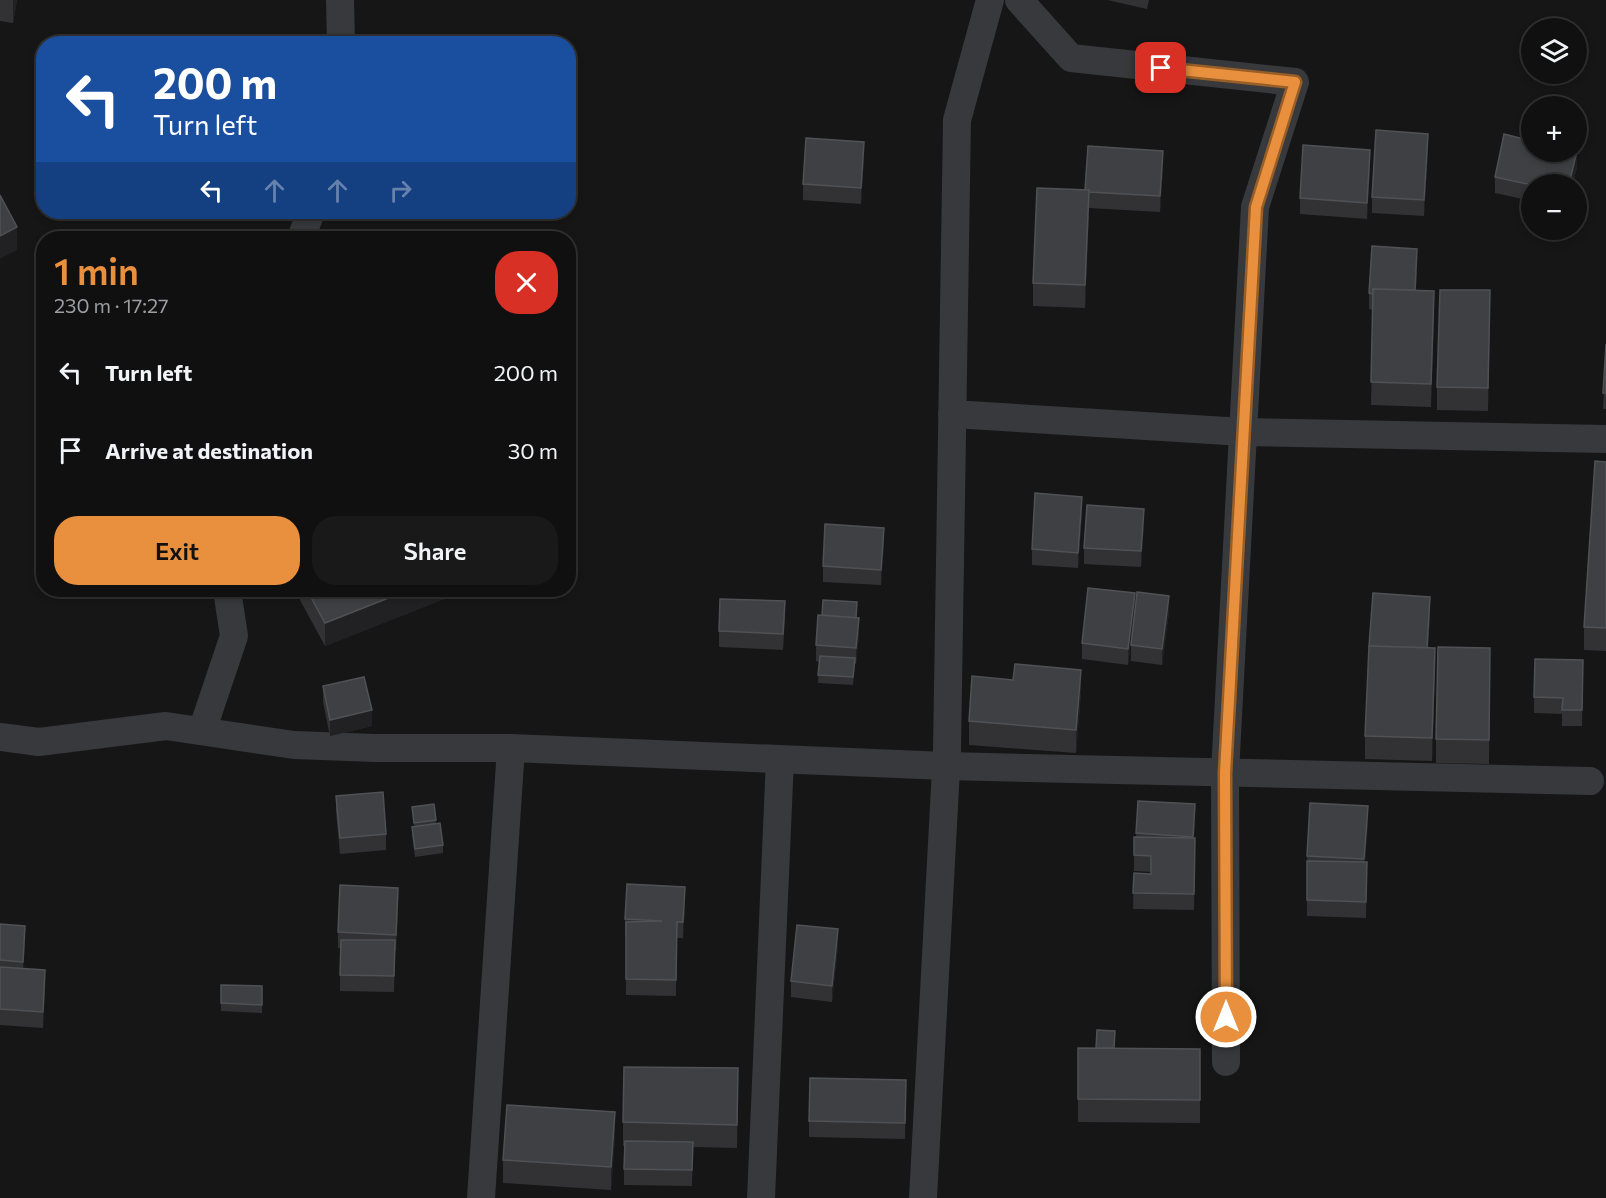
<!DOCTYPE html>
<meta charset="utf-8">
<style>
:root{--surface:#101011;--page:#19191a;--text:#f1f3f6;--muted:#9c9d9f;--line:#303031;--accent:#e8903d}
body{margin:0;font-family:Commissioner,sans-serif;background:var(--page);color:var(--text);height:100vh;display:flex;flex-direction:column;font-size:22px;white-space:nowrap}
*{box-sizing:border-box;margin:0}
p{font-size:20px;color:var(--muted)}
.icon{flex:none;width:33px;height:33px;fill:none;stroke:currentColor;stroke-width:2;stroke-linecap:round;stroke-linejoin:round}
.map{position:relative;flex:1;overflow:hidden}
.details{position:absolute;left:36px;top:231px;width:540px;height:366px;display:flex;flex-direction:column;background:var(--surface);border-radius:24px;box-shadow:0 3px 9px #0003,0 0 0 2px var(--line)}
.details>*{flex:none}
.top-card{position:absolute;left:36px;top:36px;width:540px;height:183px;border-radius:24px;box-shadow:0 3px 9px #0003,0 0 0 2px var(--line);background:#1a4fa0;color:#fff;overflow:hidden}
.controls{position:absolute;left:1521px;top:18px;display:grid;gap:12px}
.controls a{display:grid;place-items:center;width:66px;height:66px;border-radius:50%;background:var(--surface);box-shadow:0 3px 9px #0003,0 0 0 2px var(--line);font-size:30px}
.pin{position:absolute;display:grid;place-items:center;width:51px;height:51px;color:#fff;margin:-26px;border-radius:12px;box-shadow:0 3px 9px #0006}
.me{position:absolute;width:66px;margin:-33px;rotate:0deg;stroke-linejoin:round;filter:drop-shadow(0 0 4px #0008)}
.turn{display:flex;align-items:center;gap:21px;height:126px;padding:0 18px;font-size:27px}
.turn .icon{width:78px;height:78px;stroke-width:2.5}
.turn b{display:block;font-size:42px;line-height:51px}
.lanes{display:flex;align-items:center;height:57px;padding:0 18px;background:#0003;justify-content:center;gap:30px;direction:ltr}
.lanes .off{opacity:.35}
.round{display:grid;place-items:center;flex:none;width:63px;height:63px;border-radius:24px;background:var(--page)}
.summary{display:flex;align-items:center;justify-content:space-between;height:102px;padding:0 18px}
h1{font-size:36px;font-weight:600;line-height:45px;color:var(--accent)}
.primary-button{display:flex;gap:12px;margin-top:auto;padding:12px 18px}
.primary-button a{flex:1;height:69px;border-radius:24px;background:var(--accent);color:#111;font-size:24px;font-weight:600;line-height:69px;text-align:center}
.primary-button a+a{background:var(--page);color:var(--text)}
ul{padding:0;list-style:none}
li{display:flex;align-items:center;gap:18px;height:78px;padding:0 18px}
li div{flex:1}
li b{display:block;font-size:22px}
li em{font-style:normal}
.map>svg:first-child{display:block}
.lines{fill:none;stroke-linecap:round;stroke-linejoin:round}
.street{stroke:#37393c;stroke-width:28}
.wall{fill:#323235}
.shaded-wall{fill:#212123}
.building{fill:#3f4043;stroke:#4f5155;stroke-width:1.5}
.route-casing{stroke:#975e28;stroke-width:15}
.route{stroke:#e8903d;stroke-width:10}
</style>
<div class="map">
<svg width="1606" height="1198" viewBox="0 0 1606 1198">
<rect width="100%" height="100%" fill="#161617"/>
<g class="lines">
<g class="street">
<path d="M340,0l1,44"/>
<path d="M1019,0l52,58 224,24 -40,125 -30,566 1,289"/>
<path d="M301,238l10,-26"/>
<path d="M952,414l291,18 363,7"/>
<path d="M202,731l32,-95 -7,-46"/>
<path d="M0,737l39,5 127,-16 128,19 81,3h136l435,18 644,15"/>
<path d="M481,1198l30,-450"/>
<path d="M761,1198l19,-439"/>
<path d="M923,1198l24,-448 10,-630 33,-120"/>
</g>
</g>
<g class="wall">
<path d="M0,0h17l-4,23 -13,-2z"/>
<path d="M1107,0h42l-2,9z"/>
<path d="M1428,150l-4,66 -52,-3v-16z"/>
<path d="M864,158l-3,46 -58,-4v-16z"/>
<path d="M1370,166l-3,53 -67,-5v-16z"/>
<path d="M1163,167l-3,45 -71,-4 -4,100 -52,-2v-23l52,-93z"/>
<path d="M1577,167l-4,17h-41v17l-37,-8v-16z"/>
<path d="M1417,265l-1,25 18,24 -3,93 -60,-2 2,-95 -4,-1v-16z"/>
<path d="M1490,314l-2,97 -51,-1v-23z"/>
<path d="M1606,344v65h-3z"/>
<path d="M1606,462v189l-22,-1v-23z"/>
<path d="M1082,513l-4,55 -46,-3v-16z"/>
<path d="M1144,525l-3,42 -57,-3v-16z"/>
<path d="M884,544l-3,41 -58,-3v-16z"/>
<path d="M300,590h144v9l-119,47 -25,-46z"/>
<path d="M1135,609l-7,56 -46,-6v-16z"/>
<path d="M1169,612l-7,53 -31,-4v-16z"/>
<path d="M1430,613l-2,35 7,23 -3,90 -67,-2v-23z"/>
<path d="M785,617l-2,33 -64,-3v-16z"/>
<path d="M857,618l2,16 -3,30h-1l-2,21 -35,-2 1,-21 -3,-1v-16z"/>
<path d="M1490,671l-1,93 -53,-1v-24z"/>
<path d="M1583,676l-1,50h-20v-12l-28,-1v-16z"/>
<path d="M1013,680l68,13 -5,60 -107,-8v-24z"/>
<path d="M323,686l49,40 -42,10 -7,-34z"/>
<path d="M336,796l50,38v16l-46,4 -4,-42z"/>
<path d="M1138,801l57,19 -1,18 1,16 -1,56 -61,-1 1,-36 17,1v-2l-17,-1v-34h2z"/>
<path d="M412,807l24,13v3l7,22v8l-28,4 -3,-22v-8l2,-1z"/>
<path d="M1368,822l-3,40h2l-1,56 -59,-2v-60z"/>
<path d="M685,903l-2,35h-6l-1,58 -50,-1v-60h-1v-16z"/>
<path d="M398,904l-2,47h-1l-1,41 -54,-1v-43h-2v-16z"/>
<path d="M0,924l25,17 -2,27 22,18 -2,42 -43,-3z"/>
<path d="M838,945l-6,57 -41,-5v-16z"/>
<path d="M221,985l41,1v27l-41,-2z"/>
<path d="M1078,1048l122,1v74l-122,-1z"/>
<path d="M906,1080l-1,59 -96,-2v-16z"/>
<path d="M738,1092l-1,56 -44,-1 -1,39 -68,-1v-39h-1v-24z"/>
<path d="M615,1135l-4,55 -108,-7v-23z"/>
</g>
<g class="shaded-wall">
<path d="M13,0h4l-4,23z"/>
<path d="M1428,134v16l-4,66v-16z"/>
<path d="M864,142v16l-3,46v-16z"/>
<path d="M1370,150v16l-3,53v-16z"/>
<path d="M1163,151v16l-3,45v-16z"/>
<path d="M1577,151v16l-4,17h-4z"/>
<path d="M1089,190v24l-4,94v-23z"/>
<path d="M17,227v23l-17,9v-23z"/>
<path d="M1417,249v16l-2,47v-16z"/>
<path d="M1490,290v24l-2,97v-23z"/>
<path d="M1082,497v16l-4,55v-15z"/>
<path d="M1144,509v16l-3,42v-16z"/>
<path d="M884,528v16l-3,41v-15z"/>
<path d="M409,590h35v9l-119,47v-23z"/>
<path d="M1135,593v16l-7,56v-16z"/>
<path d="M1169,596v16l-7,53v-16z"/>
<path d="M1430,597v16l-3,54v-16z"/>
<path d="M859,618v16l-3,30v-16z"/>
<path d="M1435,648v23l-3,90v-23z"/>
<path d="M1081,670v23l-5,60v-23z"/>
<path d="M372,710v16l-42,10v-16z"/>
<path d="M1195,804v16l-2,33v-16z"/>
<path d="M1368,806v16l-4,53v-16z"/>
<path d="M685,887v16l-2,35v-16z"/>
<path d="M398,888v16l-2,47v-16z"/>
<path d="M25,926v15l-2,36v-15z"/>
<path d="M838,929v16l-6,57v-16z"/>
<path d="M45,970v16l-2,42v-16z"/>
<path d="M615,1112v23l-4,55v-23z"/>
</g>
<g class="building">
<path d="M1376,130l52,4 -4,66 -52,-3z"/>
<path d="M1504,134l28,7v11l45,-1 -8,33 -37,1 -37,-8z"/>
<path d="M806,138l58,4 -3,46 -58,-4z"/>
<path d="M1303,145l67,5 -3,53 -67,-5z"/>
<path d="M1088,146l75,5 -3,45 -71,-4v-2h-4z"/>
<path d="M1037,188l52,2 -4,95 -52,-2z"/>
<path d="M0,195l17,32 -17,9z"/>
<path d="M1372,246l45,3 -2,41 -42,-1v5l-4,-1z"/>
<path d="M1373,289l61,2 -3,93 -60,-2z"/>
<path d="M1440,290h50l-2,98 -51,-1z"/>
<path d="M1606,344v49h-3z"/>
<path d="M1595,461l11,1v166l-22,-1z"/>
<path d="M1035,493l47,4 -4,56 -46,-4z"/>
<path d="M1087,505l57,4 -3,42 -57,-3z"/>
<path d="M825,524l59,4 -3,42 -58,-4z"/>
<path d="M1088,588l47,5 -7,56 -46,-6z"/>
<path d="M307,590h102l-84,33z"/>
<path d="M1137,592l32,4 -7,53 -31,-4z"/>
<path d="M1373,593l57,4 -3,51 -58,-2z"/>
<path d="M720,599l65,2 -2,33 -64,-3z"/>
<path d="M823,600l34,2 -1,16 -34,-3z"/>
<path d="M818,615l41,3 -3,30 -40,-3z"/>
<path d="M1369,646l66,2 -3,90 -67,-2z"/>
<path d="M1438,647l52,1 -1,92 -53,-1z"/>
<path d="M820,656l35,2 -2,19 -35,-2z"/>
<path d="M1535,659l48,1 -1,50h-20l1,-12 -29,-1z"/>
<path d="M1015,664l66,6 -5,60 -107,-9 3,-45 41,4z"/>
<path d="M364,677l8,33 -42,10 -7,-34z"/>
<path d="M383,792l3,42 -46,4 -4,-42z"/>
<path d="M1138,801l57,3 -2,33 -57,-4z"/>
<path d="M1310,803l58,3 -4,53 -57,-3z"/>
<path d="M434,804l2,16 -22,3 -2,-16z"/>
<path d="M440,823l3,22 -28,4 -3,-22z"/>
<path d="M1134,837l61,1 -1,56 -61,-1 1,-20 17,1v-18l-17,-1z"/>
<path d="M1307,861l60,1 -1,40 -59,-2z"/>
<path d="M627,884l58,3 -2,35h-6l-1,58 -50,-1v-57l36,-1 -37,-2z"/>
<path d="M340,885l58,3 -2,47 -58,-3z"/>
<path d="M0,924l25,2 -2,36 -23,-2z"/>
<path d="M797,925l41,4 -6,57 -41,-5z"/>
<path d="M341,940h54l-1,36 -54,-1z"/>
<path d="M0,967l45,3 -2,42 -43,-3z"/>
<path d="M221,985l41,1v19l-41,-2z"/>
<path d="M1097,1030l18,1 -1,17h-18z"/>
<path d="M1078,1048l122,1v51l-122,-1z"/>
<path d="M624,1067l114,1 -1,57 -114,-3z"/>
<path d="M810,1078l96,2 -1,43 -96,-2z"/>
<path d="M507,1105l108,7 -4,55 -108,-7z"/>
<path d="M625,1141l68,1 -1,28 -68,-1z"/>
</g>
<g class="lines">
<g class="route-casing">
<path id="route" d="M1161,68l134,14 -39,125 -31,566 1,244"/>
</g>
<use href="#route" class="route"/>
</g>
</svg>
<div class="controls">
<a><svg class="icon" aria-label="layers" viewBox="0 0 24 24"><path d="M12 4l9 5-9 5-9-5zM3 14l9 5 9-5"/></svg></a>
<a>+</a>
<a>−</a>
</div>
<div class="pin" style="left:1161px;top:68px;background:#d93025"><svg class="icon" aria-label="arrive" viewBox="0 0 24 24"><path d="M6 21V4h12l-3 4 3 4H6"/></svg></div>
<svg class="me" style="left:1226px;top:1017px" viewBox="-20 -20 40 40"><circle r="17" fill="#e8903d" stroke="#fff" stroke-width="3"/><path d="M0-11L8 9 0 5-8 9z" fill="#fff"/></svg>
<div class="top-card">
<div class="turn"><svg class="icon" aria-label="left" viewBox="0 0 24 24"><path d="M17 20v-9H6M10 6l-5 5 5 5"/></svg><div><b>200 m</b>Turn left</div></div>
<div class="lanes"><svg class="icon" aria-label="left" viewBox="0 0 24 24"><path d="M17 20v-9H6M10 6l-5 5 5 5"/></svg><svg class="icon off" aria-label="ahead" viewBox="0 0 24 24"><path d="M12 20V5M6 11l6-6 6 6"/></svg><svg class="icon off" aria-label="ahead" viewBox="0 0 24 24"><path d="M12 20V5M6 11l6-6 6 6"/></svg><svg class="icon off" aria-label="right" viewBox="0 0 24 24"><path d="M7 20v-9h11M14 6l5 5-5 5"/></svg></div>
</div>
<section class="details">
<div class="summary"><div><h1>1 min</h1><p>230 m · 17:27</p></div><a class="round" style="background:#d93025;color:#fff"><svg class="icon" aria-label="close" viewBox="0 0 24 24"><path d="M6 6l12 12M18 6L6 18"/></svg></a></div>
<ul>
<li><svg class="icon" aria-label="left" viewBox="0 0 24 24"><path d="M17 20v-9H6M10 6l-5 5 5 5"/></svg><div><b>Turn left</b></div><em>200 m</em></li>
<li><svg class="icon" aria-label="arrive" viewBox="0 0 24 24"><path d="M6 21V4h12l-3 4 3 4H6"/></svg><div><b>Arrive at destination</b></div><em>30 m</em></li>
</ul>
<div class="primary-button"><a>Exit</a><a>Share</a></div>
</section>
</div>
